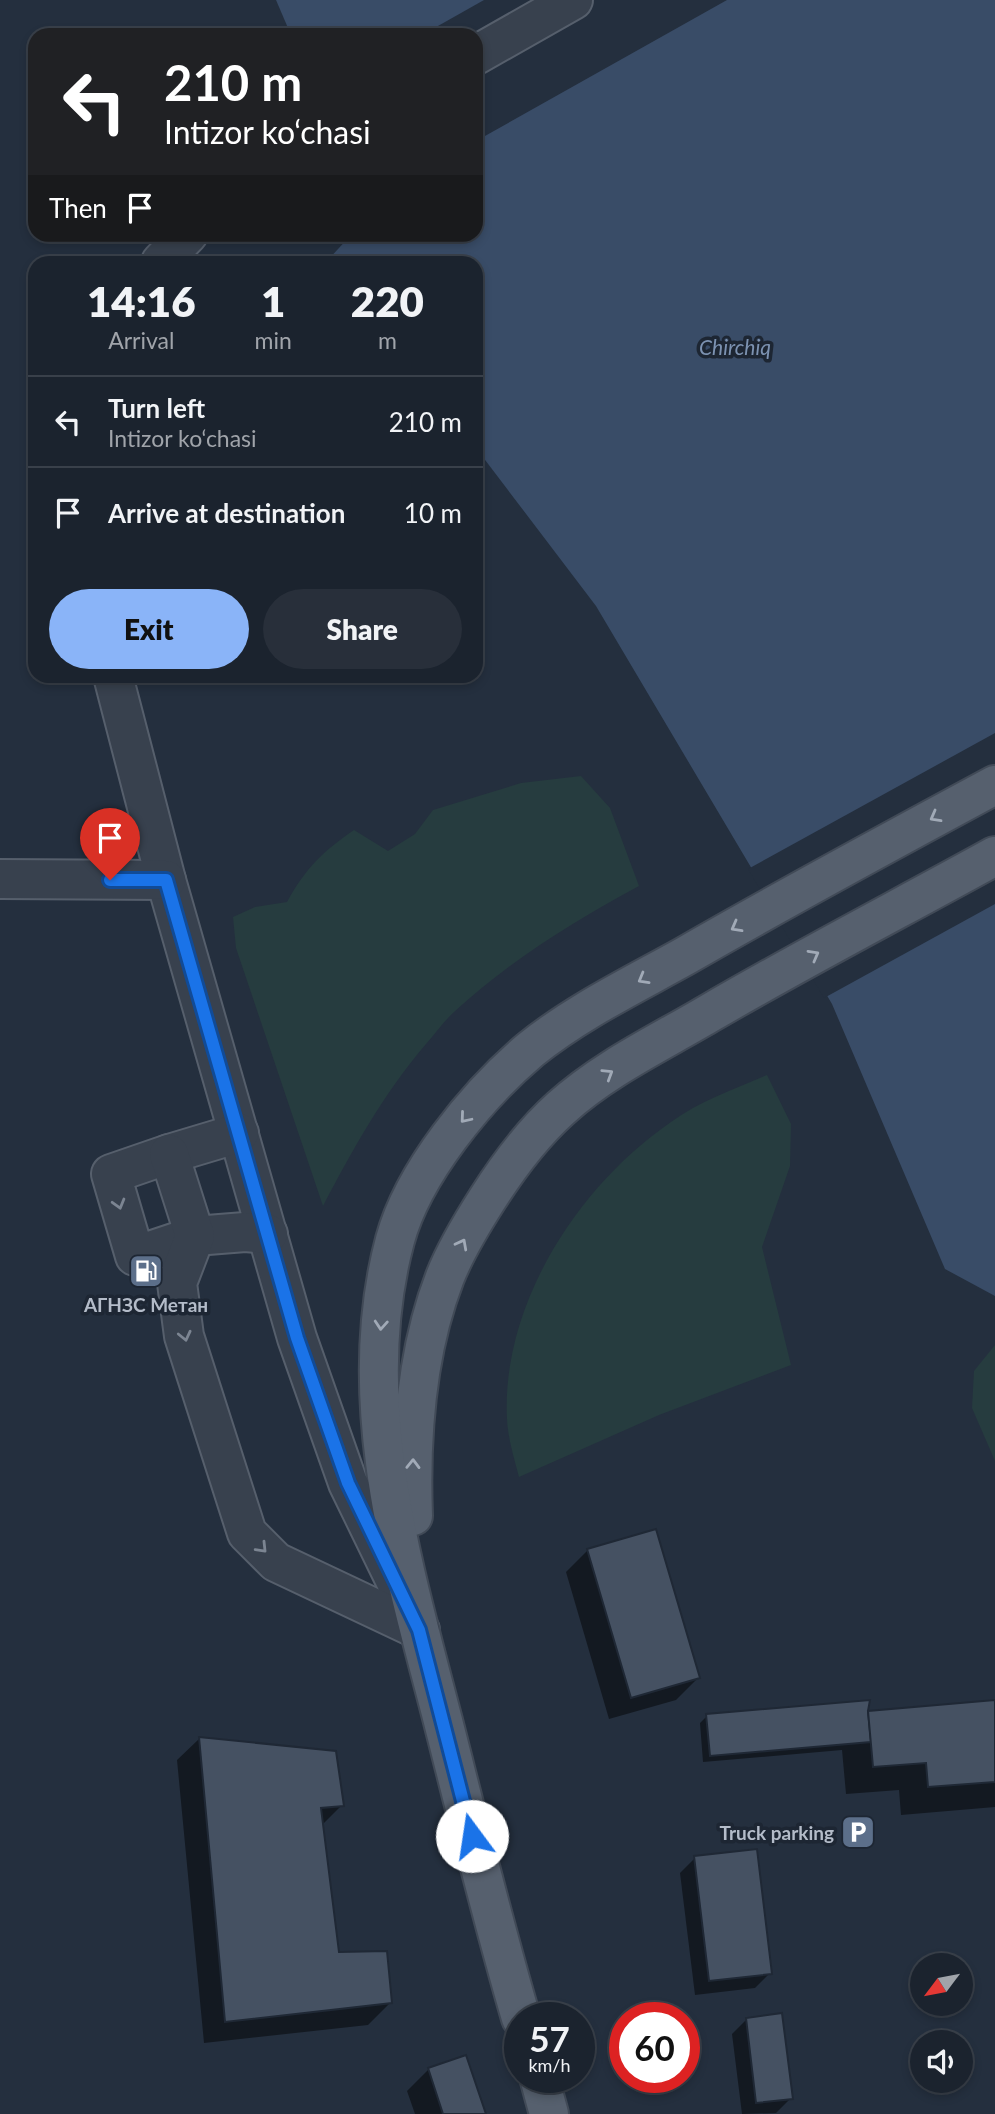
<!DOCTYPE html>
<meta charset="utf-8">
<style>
:root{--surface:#1b232e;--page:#282f3a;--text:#f1f3f6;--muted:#a0a4aa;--line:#39404a;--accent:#8ab4f8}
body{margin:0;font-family:Lato,sans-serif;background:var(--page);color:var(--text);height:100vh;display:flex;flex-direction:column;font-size:26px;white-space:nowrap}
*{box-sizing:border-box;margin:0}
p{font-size:23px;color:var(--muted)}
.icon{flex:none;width:38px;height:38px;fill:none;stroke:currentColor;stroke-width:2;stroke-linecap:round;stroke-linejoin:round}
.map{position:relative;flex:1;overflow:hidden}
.details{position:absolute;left:28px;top:256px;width:455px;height:427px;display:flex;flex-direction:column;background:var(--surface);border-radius:21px;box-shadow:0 4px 10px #0003,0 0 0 2px var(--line)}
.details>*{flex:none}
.banner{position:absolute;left:28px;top:28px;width:455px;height:214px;border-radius:21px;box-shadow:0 4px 10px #0003,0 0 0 2px var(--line);background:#202124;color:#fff;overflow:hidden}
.needle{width:46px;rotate:238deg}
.buttons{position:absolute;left:910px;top:1953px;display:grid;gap:14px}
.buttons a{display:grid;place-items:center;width:63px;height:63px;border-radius:50%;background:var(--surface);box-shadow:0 4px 10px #0003,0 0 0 2px var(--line);font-size:35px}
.speed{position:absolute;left:504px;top:2002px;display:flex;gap:14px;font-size:35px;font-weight:700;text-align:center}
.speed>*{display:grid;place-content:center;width:91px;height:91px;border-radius:50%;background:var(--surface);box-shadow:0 4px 10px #0003,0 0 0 2px var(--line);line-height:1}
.speed small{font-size:18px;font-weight:400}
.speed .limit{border:10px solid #d22;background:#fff;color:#111}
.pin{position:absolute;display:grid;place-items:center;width:60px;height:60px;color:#fff;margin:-72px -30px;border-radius:50% 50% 50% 0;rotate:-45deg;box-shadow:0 0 7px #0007}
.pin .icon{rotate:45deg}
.me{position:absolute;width:77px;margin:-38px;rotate:346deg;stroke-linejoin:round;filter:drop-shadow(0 0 5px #0008)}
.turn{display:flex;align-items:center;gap:24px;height:147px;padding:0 21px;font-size:32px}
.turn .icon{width:91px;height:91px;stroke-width:2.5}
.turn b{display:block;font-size:49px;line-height:60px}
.then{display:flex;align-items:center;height:66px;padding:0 21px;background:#0003;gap:14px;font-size:26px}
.eta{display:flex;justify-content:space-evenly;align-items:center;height:119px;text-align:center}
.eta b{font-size:42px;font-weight:800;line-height:49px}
.cta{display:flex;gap:14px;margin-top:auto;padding:14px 21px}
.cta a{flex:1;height:80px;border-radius:42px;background:var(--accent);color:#111;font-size:28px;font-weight:800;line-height:80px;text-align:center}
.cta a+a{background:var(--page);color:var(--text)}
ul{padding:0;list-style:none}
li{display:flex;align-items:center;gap:21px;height:91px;padding:0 21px;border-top:2px solid var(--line)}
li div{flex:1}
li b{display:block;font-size:26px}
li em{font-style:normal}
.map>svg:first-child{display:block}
.green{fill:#263c3f}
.water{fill:#394c67}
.pier{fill:#242f3e}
.shadow{fill:#0007}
.building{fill:#455162;stroke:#1f2835;stroke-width:2}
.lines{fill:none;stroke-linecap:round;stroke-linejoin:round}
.minor-casing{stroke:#565f6c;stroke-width:42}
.major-casing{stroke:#414a57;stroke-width:42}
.minor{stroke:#38414e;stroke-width:38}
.major{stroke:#56606e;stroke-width:38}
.oneway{stroke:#a1aab7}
.oneway2{stroke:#7c8592}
.route-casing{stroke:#114b97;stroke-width:18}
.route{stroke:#1a73e8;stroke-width:12}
.labels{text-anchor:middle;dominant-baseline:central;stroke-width:7;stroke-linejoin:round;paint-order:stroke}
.poi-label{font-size:19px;font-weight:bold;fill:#b4bcc9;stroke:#1d2633}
.water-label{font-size:21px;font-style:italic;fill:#7c92b1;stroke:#1d2633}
</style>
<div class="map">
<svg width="995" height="2114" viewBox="0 0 995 2114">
<rect width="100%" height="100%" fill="#242f3e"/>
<g class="green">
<path d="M581,776l29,32 29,78c-66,36 -130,75 -185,126 -10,9 -19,22 -28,32 -42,49 -73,105 -103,162l-87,-258 -3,-31 22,-10 32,-5c19,-34 35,-50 67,-72l34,21 27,-17 18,-24 88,-27z"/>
<path d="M767,1075l24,49 -1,42 -28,81 29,118 -132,50 -140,62c-5,-19 -11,-38 -12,-58 -6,-115 72,-234 164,-297 29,-21 64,-33 96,-47z"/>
<path d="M995,1345v116l-23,-53 2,-37z"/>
</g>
<g class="water">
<path d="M276,0h208l-62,35h-131z"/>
<path d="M727,0h268v1296l-50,-27 -113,-265 -236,-398 -120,-158v-186h-150l25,-27 125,-1v-93z"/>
</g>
<path class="pier" d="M995,733v171l-171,94 -76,-129z"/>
<g class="shadow">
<path d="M588,1550l110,128 -22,22 -67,19 -43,-147z"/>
<path d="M995,1702v105l-94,8 -2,-25 -53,4 -4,-44 -139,12 -3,-39 7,-7 159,-3z"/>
<path d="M199,1739l143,66 -20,20 16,129 52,49 -22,22 -164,18 -27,-283z"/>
<path d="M695,1858l75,115 -15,15 -60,7 -15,-122z"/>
<path d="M747,2019l44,79 -15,15 -34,1 -10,-80z"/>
<path d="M429,2069l55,45h-69l-8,-23z"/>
</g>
<g class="building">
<path d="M656,1529l44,149 -69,20 -44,-149z"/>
<path d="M870,1700l-2,11 3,31 -161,14 -4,-42z"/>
<path d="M995,1700v82l-67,5 -2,-24 -53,4 -5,-56z"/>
<path d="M199,1737l137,14 8,55 -23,2 18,144 48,-1 5,52 -167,19z"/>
<path d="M757,1849l15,125 -63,7 -15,-125z"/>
<path d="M782,2013l11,86 -37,4 -10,-85z"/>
<path d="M466,2055l20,59h-43l-15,-46z"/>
</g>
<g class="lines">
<g class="minor-casing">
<g id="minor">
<path d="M476,55l97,-55"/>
<path d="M161,262l27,-28"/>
<path d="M113,676l53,204 131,458 51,145 55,113"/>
<path d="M0,879l166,1"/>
<path d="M239,1133l-70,21 -58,20 24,82 60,-20 50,-4 23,2"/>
<path d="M169,1154l26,82 -18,47 7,53 63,197 29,29 144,68"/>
</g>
</g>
<g class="major-casing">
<g id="major">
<path d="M413,1516c-3,-81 3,-164 32,-239 11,-28 27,-54 43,-79 21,-33 44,-64 73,-90 43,-39 98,-65 147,-94 94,-55 191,-105 287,-158"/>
<path d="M521,2018c-29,-99 -53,-198 -78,-297 -40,-155 -91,-321 -48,-481 18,-67 82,-145 135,-190 47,-38 103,-65 155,-94 102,-59 206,-115 310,-171"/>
<path d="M539,2077l10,37"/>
</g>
</g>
<use href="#minor" class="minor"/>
<use href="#major" class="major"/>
</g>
<defs><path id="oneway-chevron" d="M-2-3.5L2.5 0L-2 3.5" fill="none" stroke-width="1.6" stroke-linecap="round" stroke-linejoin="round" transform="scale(1.75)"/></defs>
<g class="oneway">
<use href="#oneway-chevron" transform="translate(935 817) rotate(151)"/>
<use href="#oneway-chevron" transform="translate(736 927) rotate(151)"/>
<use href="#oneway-chevron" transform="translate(814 955) rotate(-29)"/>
<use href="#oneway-chevron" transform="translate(643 979) rotate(150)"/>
<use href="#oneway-chevron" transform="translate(608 1074) rotate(-32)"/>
<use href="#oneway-chevron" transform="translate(465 1118) rotate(130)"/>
<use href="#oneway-chevron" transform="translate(462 1244) rotate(-62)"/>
<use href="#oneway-chevron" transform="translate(381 1325) rotate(94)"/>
<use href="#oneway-chevron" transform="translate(413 1464) rotate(-89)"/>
</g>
<g class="oneway2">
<use href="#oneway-chevron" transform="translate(119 1204) rotate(74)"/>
<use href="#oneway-chevron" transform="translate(185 1336) rotate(77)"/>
<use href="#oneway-chevron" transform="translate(262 1548) rotate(46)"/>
</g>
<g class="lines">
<g class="route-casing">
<path id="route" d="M110,880h56l131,458 51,145 71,147 53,206"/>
</g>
<use href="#route" class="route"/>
</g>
<defs>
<g id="fuel-square" transform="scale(1.75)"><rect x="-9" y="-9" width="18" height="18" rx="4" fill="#5c6f8a" stroke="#1d2633"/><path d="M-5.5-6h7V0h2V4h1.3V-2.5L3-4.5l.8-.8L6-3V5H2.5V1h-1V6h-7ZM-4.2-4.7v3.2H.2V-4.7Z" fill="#fff"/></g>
<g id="parking-square" transform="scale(1.75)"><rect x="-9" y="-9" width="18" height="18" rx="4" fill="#5c6f8a" stroke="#1d2633"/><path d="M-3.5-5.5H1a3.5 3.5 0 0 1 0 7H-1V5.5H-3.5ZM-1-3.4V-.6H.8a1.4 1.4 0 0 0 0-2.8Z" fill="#fff"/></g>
</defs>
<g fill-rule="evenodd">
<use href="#fuel-square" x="146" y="1271"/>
<use href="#parking-square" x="858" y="1832"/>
</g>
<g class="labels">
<g class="poi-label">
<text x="146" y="1304">АГНЗС Метан</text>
<text x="834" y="1832" text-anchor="end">Truck parking</text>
</g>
<g class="water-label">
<text x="735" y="346">Chirchiq</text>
</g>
</g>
</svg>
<div class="buttons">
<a><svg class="needle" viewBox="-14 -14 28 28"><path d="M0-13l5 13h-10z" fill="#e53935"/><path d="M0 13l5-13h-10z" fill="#a0a4aa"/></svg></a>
<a><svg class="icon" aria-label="sound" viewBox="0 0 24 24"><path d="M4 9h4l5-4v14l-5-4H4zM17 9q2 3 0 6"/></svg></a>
</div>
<div class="speed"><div>57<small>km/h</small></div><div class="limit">60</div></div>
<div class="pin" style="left:110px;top:880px;background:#d93025"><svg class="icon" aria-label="arrive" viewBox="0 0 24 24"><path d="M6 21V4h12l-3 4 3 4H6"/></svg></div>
<svg class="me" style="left:472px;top:1836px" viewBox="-20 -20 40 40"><circle r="19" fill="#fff"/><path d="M0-13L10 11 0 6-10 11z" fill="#1a73e8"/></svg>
<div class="banner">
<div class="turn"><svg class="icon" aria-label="left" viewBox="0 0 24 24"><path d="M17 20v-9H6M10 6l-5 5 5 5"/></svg><div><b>210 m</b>Intizor ko‘chasi</div></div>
<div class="then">Then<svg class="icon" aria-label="arrive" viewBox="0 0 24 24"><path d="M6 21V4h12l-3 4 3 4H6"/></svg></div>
</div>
<section class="details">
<div class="eta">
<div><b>14:16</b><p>Arrival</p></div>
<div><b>1</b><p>min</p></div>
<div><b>220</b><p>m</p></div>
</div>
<ul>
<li><svg class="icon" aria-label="left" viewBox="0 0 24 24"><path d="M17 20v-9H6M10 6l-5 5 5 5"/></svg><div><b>Turn left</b><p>Intizor ko‘chasi</p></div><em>210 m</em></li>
<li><svg class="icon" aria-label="arrive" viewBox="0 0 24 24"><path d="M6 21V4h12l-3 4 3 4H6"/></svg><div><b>Arrive at destination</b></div><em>10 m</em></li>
</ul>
<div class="cta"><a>Exit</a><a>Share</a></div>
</section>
</div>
